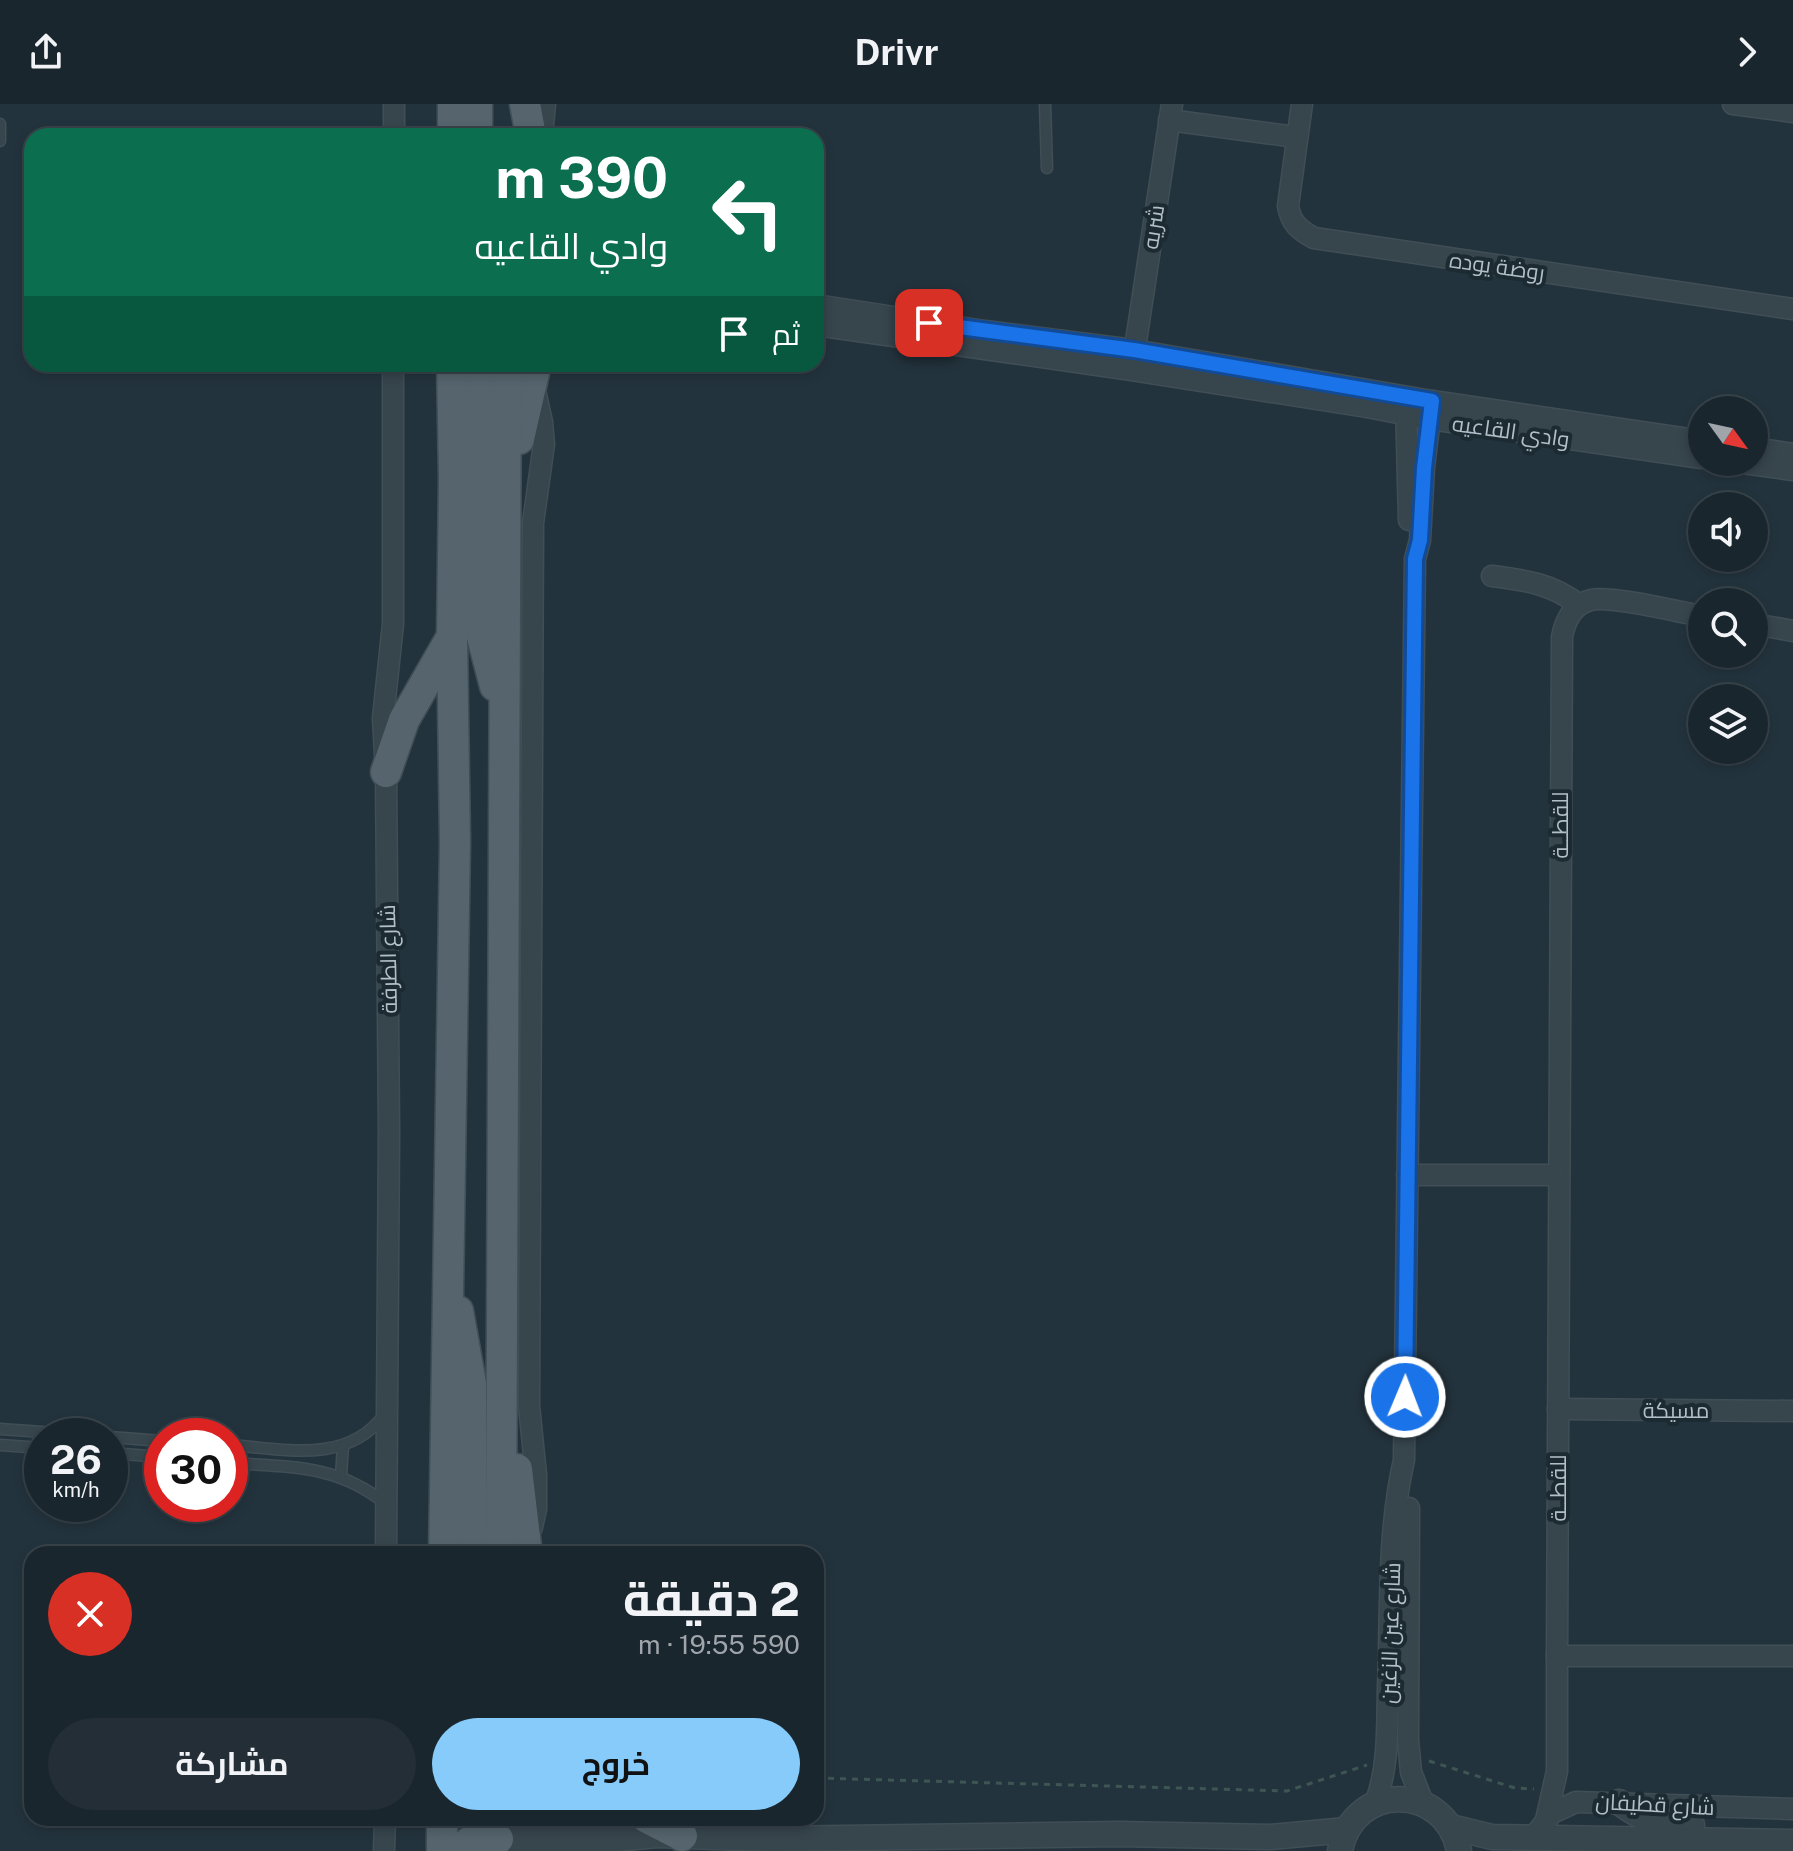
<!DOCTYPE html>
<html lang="ar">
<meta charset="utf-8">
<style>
:root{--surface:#1a262e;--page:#232e36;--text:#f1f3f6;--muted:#9fa5aa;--line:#38434a;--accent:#86cbfa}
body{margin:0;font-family:"Public Sans",Cairo,sans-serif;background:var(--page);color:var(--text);direction:rtl;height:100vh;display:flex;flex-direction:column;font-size:30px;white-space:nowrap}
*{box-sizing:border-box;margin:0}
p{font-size:26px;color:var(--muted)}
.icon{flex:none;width:44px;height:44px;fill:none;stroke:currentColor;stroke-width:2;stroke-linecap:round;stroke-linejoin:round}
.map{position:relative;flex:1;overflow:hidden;direction:ltr}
.drawer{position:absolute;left:24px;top:1442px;width:800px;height:280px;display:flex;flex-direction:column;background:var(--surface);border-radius:24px;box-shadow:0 4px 12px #0003,0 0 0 2px var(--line);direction:rtl}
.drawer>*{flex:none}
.banner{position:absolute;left:24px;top:24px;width:800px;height:244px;border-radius:24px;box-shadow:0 4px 12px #0003,0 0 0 2px var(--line);direction:rtl;background:#0b6e4f;color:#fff;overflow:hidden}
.needle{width:52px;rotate:123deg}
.controls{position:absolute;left:1688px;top:292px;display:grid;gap:16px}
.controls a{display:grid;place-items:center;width:80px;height:80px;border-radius:50%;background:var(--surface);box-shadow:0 4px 12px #0003,0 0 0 2px var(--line);font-size:40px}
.speed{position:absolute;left:24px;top:1314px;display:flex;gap:16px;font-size:40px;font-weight:700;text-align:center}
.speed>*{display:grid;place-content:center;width:104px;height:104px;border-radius:50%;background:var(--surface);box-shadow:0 4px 12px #0003,0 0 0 2px var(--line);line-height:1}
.speed small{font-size:20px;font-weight:400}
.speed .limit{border:12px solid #d22;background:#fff;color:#111}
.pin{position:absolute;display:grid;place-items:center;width:68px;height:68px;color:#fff;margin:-34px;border-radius:16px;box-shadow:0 4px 12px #0006}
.me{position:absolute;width:88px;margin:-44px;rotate:1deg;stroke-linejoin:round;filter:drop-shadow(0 0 6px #0008)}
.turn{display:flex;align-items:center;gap:28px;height:168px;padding:0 24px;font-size:36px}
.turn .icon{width:104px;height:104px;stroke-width:2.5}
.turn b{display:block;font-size:56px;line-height:68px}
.then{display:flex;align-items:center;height:76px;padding:0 24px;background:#0003;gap:16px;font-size:30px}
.round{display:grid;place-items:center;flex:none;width:84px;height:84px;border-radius:42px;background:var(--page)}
.headline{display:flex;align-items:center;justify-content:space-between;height:136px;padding:0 24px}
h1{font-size:48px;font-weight:700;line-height:60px}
.action{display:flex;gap:16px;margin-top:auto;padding:16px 24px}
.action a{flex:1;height:92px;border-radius:48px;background:var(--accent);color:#111;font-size:32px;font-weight:700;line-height:92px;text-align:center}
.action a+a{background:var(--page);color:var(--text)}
header{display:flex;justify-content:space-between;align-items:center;height:104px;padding:0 24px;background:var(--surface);font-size:36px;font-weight:700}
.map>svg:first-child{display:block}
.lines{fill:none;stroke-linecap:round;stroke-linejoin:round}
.service-casing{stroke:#404e56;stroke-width:13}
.minor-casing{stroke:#404e56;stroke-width:23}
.tertiary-casing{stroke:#404e56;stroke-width:27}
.primary-casing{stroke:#404e56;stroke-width:33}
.path{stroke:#3e5653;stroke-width:3;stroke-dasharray:6 6;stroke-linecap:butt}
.service{stroke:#37454d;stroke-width:10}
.minor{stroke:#37454d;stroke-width:20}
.tertiary{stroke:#37454d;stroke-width:24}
.primary{stroke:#55646d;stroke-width:30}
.route-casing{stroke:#114b97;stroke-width:20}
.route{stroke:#1a73e8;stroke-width:14}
.labels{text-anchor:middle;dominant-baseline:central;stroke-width:8;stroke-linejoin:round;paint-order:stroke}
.street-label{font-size:22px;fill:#b2bfc8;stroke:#1c2a32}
</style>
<header><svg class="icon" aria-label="forward" viewBox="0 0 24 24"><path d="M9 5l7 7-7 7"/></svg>Drivr<svg class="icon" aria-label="share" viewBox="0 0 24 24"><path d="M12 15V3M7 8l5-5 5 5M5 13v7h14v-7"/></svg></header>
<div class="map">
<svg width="1793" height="1747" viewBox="0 0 1793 1747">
<rect width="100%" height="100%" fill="#23333d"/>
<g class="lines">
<g class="service-casing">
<g id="service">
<path d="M1045,0l2,64"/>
<path d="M0,20v17"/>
<path d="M0,1325l99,7"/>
<path d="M110,1333l52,4"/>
<path d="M0,1341l42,3"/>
<path d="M230,1341c53,4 117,20 154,-30"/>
<path d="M110,1349l52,4"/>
<path d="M230,1359c59,4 107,1 156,41"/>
<path d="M341,1372l2,-30"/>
</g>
</g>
<g class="minor-casing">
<g id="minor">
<path d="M1302,0l-14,102c3,17 11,24 26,32l479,71"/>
<path d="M1733,0l60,8"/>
<path d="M1169,16l127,17"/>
<path d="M394,32v-32"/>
<path d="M542,32l3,-32"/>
<path d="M816,201l169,26 149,19 298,51 270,40"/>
<path d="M816,221l316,45 235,37 63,12 272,39"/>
<path d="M1133,257l39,-257"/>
<path d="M1406,300l3,116"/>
<path d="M1754,344l39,6"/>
<path d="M1735,358l58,8"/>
<path d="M1492,472c33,4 61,8 87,29"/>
<path d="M1702,512c-23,-4 -92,-21 -111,-16 -18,4 -26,21 -29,37l-5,1019h236"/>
<path d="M1754,520l39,7"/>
<path d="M1407,1071h151"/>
<path d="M1558,1305l235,2"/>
<path d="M1409,1404l-1,232 3,32 12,31"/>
<path d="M532,1423l4,-18v-34l-7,-69 4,-883 11,-79 -2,-22 -8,-36"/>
<path d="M386,1450l3,-421 -3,-361 -3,-54 10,-94v-260"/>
<path d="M1375,1700c14,-37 12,-76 13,-116 3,-75 -1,-154 16,-228l11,-901 5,-19 4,-72 8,-67"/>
<path d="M1546,1716l11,-49v-115"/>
<path d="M1533,1734l19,-25 24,-11 217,7"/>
<path d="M384,1747l1,-33"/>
</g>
</g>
<g class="tertiary-casing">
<g id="tertiary">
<path d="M1619,1698c22,18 44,24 73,23"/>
<path d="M1451,1723l41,10 301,5"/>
<path d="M498,1735h118l41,-4 117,4 345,-5 151,3 77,-7"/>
<path d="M1340,1747c12,-69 106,-69 119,0"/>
</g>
</g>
<g class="primary-casing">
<g id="primary">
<path d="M525,0l6,32"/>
<path d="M453,32v-32"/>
<path d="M477,32v-32"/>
<path d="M481,260l-3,237 2,28 15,57"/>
<path d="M519,335l17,-75"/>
<path d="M386,668l18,-52 47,-82"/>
<path d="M458,1207l13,73 1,170"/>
<path d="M517,1365l10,85"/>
<path d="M444,1450l11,-712 -3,-206 2,-158 -2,-114"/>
<path d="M501,1450l5,-1190"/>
<path d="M442,1714v33"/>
<path d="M647,1714l35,18"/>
<path d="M457,1747l14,-10 27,-2"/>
</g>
</g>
<g class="path">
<path d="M1429,1657l86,27 19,1"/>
<path d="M816,1674l471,13 80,-26"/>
</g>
<use href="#service" class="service"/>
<use href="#minor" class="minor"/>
<use href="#tertiary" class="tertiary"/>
<use href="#primary" class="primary"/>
</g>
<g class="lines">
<g class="route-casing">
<path id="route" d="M929,219l205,27 298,51 -8,67 -4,72 -5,19 -10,838"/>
</g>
<use href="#route" class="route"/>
</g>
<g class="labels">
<g class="street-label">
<text transform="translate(1153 123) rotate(-81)">شريه</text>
<text transform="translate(1497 162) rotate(8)">روضة يوده</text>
<text transform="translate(1511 327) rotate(8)">وادي القاعيه</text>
<text transform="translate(1560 721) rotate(-90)">للقطــة</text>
<text transform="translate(388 855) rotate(-91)">شارع الطرفة</text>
<text x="1676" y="1306">مسيكة</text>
<text transform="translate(1558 1384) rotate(-90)">للقطــة</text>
<text transform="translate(1390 1529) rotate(-88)">شارع عين الزغين</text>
<text transform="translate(1655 1700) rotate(3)">شارع قطيفان</text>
</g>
</g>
</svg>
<div class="controls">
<a><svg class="needle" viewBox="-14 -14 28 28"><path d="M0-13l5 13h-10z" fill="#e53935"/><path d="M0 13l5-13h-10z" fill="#9fa5aa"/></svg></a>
<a><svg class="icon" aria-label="sound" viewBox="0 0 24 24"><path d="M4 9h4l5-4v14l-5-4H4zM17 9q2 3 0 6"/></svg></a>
<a><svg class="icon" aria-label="search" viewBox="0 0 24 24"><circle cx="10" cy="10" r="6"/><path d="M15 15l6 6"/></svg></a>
<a><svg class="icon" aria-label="layers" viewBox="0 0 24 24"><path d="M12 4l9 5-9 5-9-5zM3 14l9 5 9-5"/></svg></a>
</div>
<div class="speed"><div>26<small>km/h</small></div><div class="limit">30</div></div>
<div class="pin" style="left:929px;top:219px;background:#d93025"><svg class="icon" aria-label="arrive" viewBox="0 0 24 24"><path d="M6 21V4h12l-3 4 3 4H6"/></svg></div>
<svg class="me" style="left:1405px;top:1293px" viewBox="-20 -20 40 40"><circle r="17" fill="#1a73e8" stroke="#fff" stroke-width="3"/><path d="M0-11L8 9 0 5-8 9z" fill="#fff"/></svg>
<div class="banner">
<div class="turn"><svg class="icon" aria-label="left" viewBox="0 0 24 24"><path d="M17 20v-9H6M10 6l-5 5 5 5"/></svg><div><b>390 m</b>وادي القاعيه</div></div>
<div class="then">ثم<svg class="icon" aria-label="arrive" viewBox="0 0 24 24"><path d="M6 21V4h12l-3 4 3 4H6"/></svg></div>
</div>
<section class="drawer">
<div class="headline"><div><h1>2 دقيقة</h1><p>590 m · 19:55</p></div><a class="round" style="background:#d93025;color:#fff"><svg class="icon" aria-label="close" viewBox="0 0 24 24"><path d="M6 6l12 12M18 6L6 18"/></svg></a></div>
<div class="action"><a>خروج</a><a>مشاركة</a></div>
</section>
</div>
